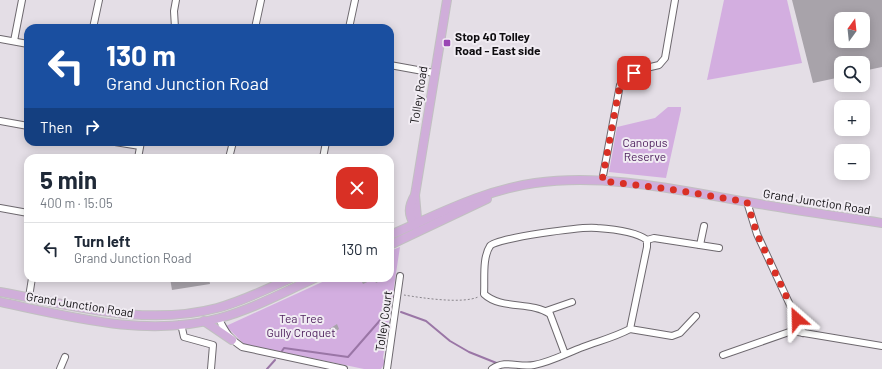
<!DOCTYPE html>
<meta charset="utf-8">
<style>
:root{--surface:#fff;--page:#f2f2f3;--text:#1f2937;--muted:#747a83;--line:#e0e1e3}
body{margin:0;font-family:Barlow,sans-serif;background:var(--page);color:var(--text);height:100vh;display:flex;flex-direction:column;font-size:15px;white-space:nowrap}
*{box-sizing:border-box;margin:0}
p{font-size:13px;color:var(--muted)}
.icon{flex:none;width:22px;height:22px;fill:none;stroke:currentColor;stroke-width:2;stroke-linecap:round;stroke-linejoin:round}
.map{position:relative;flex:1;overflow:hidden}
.panel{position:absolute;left:24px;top:154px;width:370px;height:128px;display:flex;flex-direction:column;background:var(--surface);border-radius:12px;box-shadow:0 2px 10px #0003}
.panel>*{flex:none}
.banner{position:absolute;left:24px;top:24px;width:370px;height:122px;border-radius:12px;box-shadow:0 2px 10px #0003;background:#1a4fa0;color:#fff;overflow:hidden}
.needle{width:26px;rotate:15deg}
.controls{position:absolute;left:834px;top:12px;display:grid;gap:8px}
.controls a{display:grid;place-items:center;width:36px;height:36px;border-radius:8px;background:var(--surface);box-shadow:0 2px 10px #0003;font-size:20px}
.pin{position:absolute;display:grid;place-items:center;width:34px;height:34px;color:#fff;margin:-17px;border-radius:8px;box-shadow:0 2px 6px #0006}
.me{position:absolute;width:44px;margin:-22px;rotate:335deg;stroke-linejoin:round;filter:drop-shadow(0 0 3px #0008)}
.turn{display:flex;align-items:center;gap:14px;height:84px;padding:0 16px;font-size:18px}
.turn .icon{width:52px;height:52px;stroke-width:2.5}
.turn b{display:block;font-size:28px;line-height:34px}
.then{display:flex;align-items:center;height:38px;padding:0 16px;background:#0003;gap:8px;font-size:15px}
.round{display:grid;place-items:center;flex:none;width:42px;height:42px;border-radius:12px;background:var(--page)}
.headline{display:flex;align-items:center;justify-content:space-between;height:68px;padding:0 16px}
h1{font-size:24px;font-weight:700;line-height:30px}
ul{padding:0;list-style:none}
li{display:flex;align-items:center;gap:12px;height:52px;padding:0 16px;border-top:1px solid var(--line)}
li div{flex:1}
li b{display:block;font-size:15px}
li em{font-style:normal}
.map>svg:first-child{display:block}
.green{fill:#d3aee0}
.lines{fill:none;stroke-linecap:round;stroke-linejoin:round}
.stream{stroke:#9a76a6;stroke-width:2}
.building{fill:#a8a3aa;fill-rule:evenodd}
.minor-casing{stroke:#6d686e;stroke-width:8}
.major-casing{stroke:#c1c0c1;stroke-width:10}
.path{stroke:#8a868c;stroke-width:1;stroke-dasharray:2 2;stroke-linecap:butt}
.minor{stroke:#fff;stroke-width:6}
.major{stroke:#d0aeda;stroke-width:8}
.route{stroke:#d93025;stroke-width:7;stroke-dasharray:0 12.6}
.poi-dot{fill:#9a46b4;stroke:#f1ecf3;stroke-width:1.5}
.labels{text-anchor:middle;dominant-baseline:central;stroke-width:4;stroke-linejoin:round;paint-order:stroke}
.poi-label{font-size:12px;font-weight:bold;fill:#0f0d10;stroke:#f1ecf3;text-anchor:start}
.street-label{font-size:12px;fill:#0f0d10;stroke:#f1ecf3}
.park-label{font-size:12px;fill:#4c1e5b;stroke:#f1ecf3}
</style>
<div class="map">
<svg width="882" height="369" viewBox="0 0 882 369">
<rect width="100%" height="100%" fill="#e4dee6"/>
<g class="green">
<path d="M724,0h63l15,63 -95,17z"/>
<path d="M668,107h13v3l-15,68 -57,-6 8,-45 38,-9z"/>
<path d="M400,247l-17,111 2,5 -4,6h-17l-120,-25 -18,-18 105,-48h59v-27z"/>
</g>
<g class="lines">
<g class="stream">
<path d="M401,312l25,9 24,20 19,11 30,12"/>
<path d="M282,351l2,-3 64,9 41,-47"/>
<path d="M267,369l8,-9"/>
</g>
</g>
<g class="building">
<path d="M792,0h90v67l-19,4v-8h-22v14l-28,6zM841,19h22v22h-22z"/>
<path d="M170,278h39l1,6 -38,6z"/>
<path d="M360,278h19l1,3 -4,2 -2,-4 -11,5z"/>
<path d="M337,324l2,5 -11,8 -2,-6z"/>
</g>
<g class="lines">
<g class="minor-casing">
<g id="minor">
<path d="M93,28l6,-28"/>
<path d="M175,28l-1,-17 2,-11"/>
<path d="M255,28l6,-28"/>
<path d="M349,28l6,-28"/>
<path d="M0,39l28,5"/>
<path d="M14,41l8,-41"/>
<path d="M390,65l44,8"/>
<path d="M0,121l28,5"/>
<path d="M115,142l25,4"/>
<path d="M138,158l3,-16"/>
<path d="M229,158l4,-16"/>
<path d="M323,158l3,-16"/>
<path d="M602,181l18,-96 5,-8 17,-8 17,-4 6,-7 10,-58"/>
<path d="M747,202l10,32 46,99"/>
<path d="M0,208l28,5"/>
<path d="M647,240l7,-2 65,10"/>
<path d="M700,245l4,-19"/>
<path d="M29,297l3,-19"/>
<path d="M546,311l26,-9"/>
<path d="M219,319c6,13 11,20 23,28l102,22"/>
<path d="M181,324l3,13 29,8 -2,24"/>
<path d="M630,329l42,7 8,-3 16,-17"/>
<path d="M723,355l69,-24 90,15"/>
<path d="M60,369l5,-12"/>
<path d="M387,369l13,-93"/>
<path d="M492,369c14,-10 26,-1 42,-4 17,-3 33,-12 49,-18 16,-6 32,-10 47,-18l17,-82v-7c-12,-9 -35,-11 -50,-12 -13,-2 -101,10 -107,18 -8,12 -5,34 -6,48 17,16 47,7 66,20l15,40"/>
</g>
</g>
<g class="major-casing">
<g id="major">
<path d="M414,224l3,-6 -2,-23 32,-195"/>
<path d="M415,226c-7,-12 -7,-19 0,-31"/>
<path d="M390,235c47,-20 93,-45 145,-52 70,-10 143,7 213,19 44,8 89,14 134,21"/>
<path d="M390,245l97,-46"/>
<path d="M0,292c72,13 145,35 217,16 26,-7 50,-19 74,-30"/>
<path d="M0,302c71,15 148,36 220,16 33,-9 64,-26 95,-40"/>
<path d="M204,321l28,19"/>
</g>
</g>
<path class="path" d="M404,295c18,3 58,9 74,2"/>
<use href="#minor" class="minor"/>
<use href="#major" class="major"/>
</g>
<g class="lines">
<path class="route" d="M634,73l-9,4 -5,7 -18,97 67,8 78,13 10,32 40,85"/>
</g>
<rect class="poi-dot" x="443" y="39" width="8" height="8" rx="2"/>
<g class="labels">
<g class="poi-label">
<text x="455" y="36">Stop 40 Tolley<tspan x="455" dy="14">Road - East side</tspan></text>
</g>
<g class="street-label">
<text transform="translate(418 95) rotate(-81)">Tolley Road</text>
<text transform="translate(817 201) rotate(9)">Grand Junction Road</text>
<text transform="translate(80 304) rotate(9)">Grand Junction Road</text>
<text transform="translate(383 321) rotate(-82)">Tolley Court</text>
</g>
<g class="park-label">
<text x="645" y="142">Canopus<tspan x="645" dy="14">Reserve</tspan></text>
<text x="301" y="318">Tea Tree<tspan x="301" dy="14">Gully Croquet</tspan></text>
</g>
</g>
</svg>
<div class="controls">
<a><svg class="needle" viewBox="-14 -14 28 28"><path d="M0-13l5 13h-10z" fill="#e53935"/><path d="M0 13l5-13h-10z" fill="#747a83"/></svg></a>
<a><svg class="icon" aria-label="search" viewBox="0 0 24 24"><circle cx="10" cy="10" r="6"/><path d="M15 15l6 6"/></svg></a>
<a>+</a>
<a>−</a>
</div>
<div class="pin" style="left:634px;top:73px;background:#d93025"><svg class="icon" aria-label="arrive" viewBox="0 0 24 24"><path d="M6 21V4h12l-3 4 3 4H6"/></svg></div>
<svg class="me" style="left:797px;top:319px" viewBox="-20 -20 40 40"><path d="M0-17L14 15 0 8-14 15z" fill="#d93025" stroke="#fff" stroke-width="4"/></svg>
<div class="banner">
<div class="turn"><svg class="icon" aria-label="left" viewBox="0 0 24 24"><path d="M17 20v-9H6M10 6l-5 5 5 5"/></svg><div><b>130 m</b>Grand Junction Road</div></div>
<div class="then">Then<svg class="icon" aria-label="right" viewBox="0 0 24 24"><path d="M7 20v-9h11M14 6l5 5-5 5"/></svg></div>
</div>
<section class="panel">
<div class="headline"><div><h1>5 min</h1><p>400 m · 15:05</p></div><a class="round" style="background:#d93025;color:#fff"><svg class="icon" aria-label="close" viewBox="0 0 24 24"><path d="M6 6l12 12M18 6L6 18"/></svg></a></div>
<ul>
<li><svg class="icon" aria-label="left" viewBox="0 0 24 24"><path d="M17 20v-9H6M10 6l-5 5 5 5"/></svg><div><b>Turn left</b><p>Grand Junction Road</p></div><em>130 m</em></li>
</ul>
</section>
</div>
